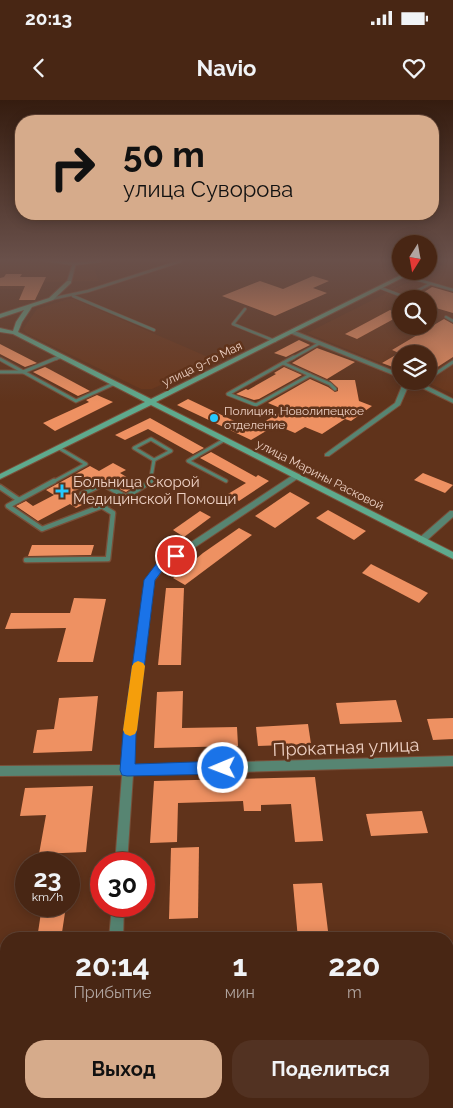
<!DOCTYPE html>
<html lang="ru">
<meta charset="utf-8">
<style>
:root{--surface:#482614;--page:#523222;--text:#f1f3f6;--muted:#b1a5a0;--line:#604334;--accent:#d6ab8b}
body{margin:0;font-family:Raleway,sans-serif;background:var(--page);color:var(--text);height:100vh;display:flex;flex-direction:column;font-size:19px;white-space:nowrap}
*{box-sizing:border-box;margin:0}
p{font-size:16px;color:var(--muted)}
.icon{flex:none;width:28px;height:28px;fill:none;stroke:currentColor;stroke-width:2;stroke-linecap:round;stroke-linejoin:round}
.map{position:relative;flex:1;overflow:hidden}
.details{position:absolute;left:0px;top:832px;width:454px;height:176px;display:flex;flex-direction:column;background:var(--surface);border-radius:20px 20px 0 0;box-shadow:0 2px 12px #0003,0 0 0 1px var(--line)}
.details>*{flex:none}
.top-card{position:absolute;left:15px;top:15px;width:424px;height:105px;border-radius:20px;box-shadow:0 2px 12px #0003,0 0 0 1px var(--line);background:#d6ab8b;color:#111;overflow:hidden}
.needle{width:32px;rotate:191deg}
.buttons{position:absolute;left:392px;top:135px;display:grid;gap:10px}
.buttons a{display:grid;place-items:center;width:45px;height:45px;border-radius:50%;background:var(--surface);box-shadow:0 2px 12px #0003,0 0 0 1px var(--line);font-size:25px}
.speed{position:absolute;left:15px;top:752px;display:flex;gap:10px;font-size:25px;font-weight:700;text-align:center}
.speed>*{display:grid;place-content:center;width:65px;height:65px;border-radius:50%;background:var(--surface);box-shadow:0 2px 12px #0003,0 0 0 1px var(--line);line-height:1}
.speed small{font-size:12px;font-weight:400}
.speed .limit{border:8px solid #d22;background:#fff;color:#111}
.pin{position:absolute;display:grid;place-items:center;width:42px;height:42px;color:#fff;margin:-21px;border:2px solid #fff;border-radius:50%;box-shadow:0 1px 5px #0007}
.me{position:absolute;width:55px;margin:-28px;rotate:269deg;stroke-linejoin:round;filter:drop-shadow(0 0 4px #0008)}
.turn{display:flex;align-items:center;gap:18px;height:105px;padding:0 25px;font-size:22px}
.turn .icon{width:65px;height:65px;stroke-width:2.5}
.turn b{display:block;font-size:35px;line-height:42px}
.eta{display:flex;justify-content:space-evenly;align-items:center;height:85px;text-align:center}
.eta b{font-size:30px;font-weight:700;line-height:35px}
.cta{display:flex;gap:10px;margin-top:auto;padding:10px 25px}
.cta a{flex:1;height:58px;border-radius:20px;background:var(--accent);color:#111;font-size:20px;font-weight:700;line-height:58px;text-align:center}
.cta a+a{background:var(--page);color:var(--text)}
.status{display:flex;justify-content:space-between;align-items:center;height:35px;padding:0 25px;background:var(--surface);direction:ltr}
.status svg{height:14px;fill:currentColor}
header{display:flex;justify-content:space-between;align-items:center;height:65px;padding:0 25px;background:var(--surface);font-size:22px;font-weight:700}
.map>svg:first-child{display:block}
.built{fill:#6a361a;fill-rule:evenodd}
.building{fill:#ee9162}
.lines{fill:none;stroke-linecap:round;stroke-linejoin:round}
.lane-far2-casing{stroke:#794f39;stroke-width:4}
.lane-far1-casing{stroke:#794f39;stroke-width:5}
.lane-casing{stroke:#794f39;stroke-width:7}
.street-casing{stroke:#794f39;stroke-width:2}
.secondary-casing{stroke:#794f39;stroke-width:2}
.lane-far2{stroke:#578572;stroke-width:2.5}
.lane-far1{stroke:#578572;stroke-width:3}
.lane{stroke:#578572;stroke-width:4.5}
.street{fill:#578572;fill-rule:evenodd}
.secondary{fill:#5eaa8d;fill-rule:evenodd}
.route{fill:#1a73e8;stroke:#114b97}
.slow{fill:#f59e0b}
.poi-dot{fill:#26c9fe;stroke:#60331b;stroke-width:2}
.labels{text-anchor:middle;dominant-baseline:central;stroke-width:5;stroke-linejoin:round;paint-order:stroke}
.far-street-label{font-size:12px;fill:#eccfc2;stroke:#60331b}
.far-poi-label{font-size:12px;fill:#eccfc2;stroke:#60331b;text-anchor:start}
.poi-label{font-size:15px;fill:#eccfc2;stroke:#60331b;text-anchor:start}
.near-street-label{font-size:18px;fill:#eccfc2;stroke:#60331b}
</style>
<div class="status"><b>20:13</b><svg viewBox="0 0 49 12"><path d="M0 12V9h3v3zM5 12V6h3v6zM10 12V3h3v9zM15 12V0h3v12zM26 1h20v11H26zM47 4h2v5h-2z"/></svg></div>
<header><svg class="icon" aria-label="back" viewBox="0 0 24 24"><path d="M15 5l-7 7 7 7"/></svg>Navio<svg class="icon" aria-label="heart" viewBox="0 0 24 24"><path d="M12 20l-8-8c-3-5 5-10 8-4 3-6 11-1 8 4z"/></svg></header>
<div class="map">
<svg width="453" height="1008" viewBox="0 0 453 1008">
<rect width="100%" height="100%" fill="#60331b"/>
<g class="built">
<path d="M0,161h120l-26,8 5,12 -55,1 -9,18 -16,1 3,-12h-22z"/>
<path d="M450,161h3v133l-29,-13h5v-27h-28v17l-94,-38zM401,199h28v27h-28z"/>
<path d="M68,199h6l141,61 -63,29h-11l-115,-56 -3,-4 14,-20z"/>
</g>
<g class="building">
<path d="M6,174h16l-2,3h26l-11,23h-16l6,-14h-25v-8l4,-1z"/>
<path d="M313,176l16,5 -16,7 14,5 -52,23 -53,-20 38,-15 23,8z"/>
<path d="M432,187l21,6v20l-24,-7v-7h-16z"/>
<path d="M390,210l11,5 -44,24 -12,-5z"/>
<path d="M444,219l9,5v33l-17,11 -7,-3v-11h-28v16l-19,-7 17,-10 -7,-3z"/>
<path d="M299,240l11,5 -24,12 -12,-4z"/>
<path d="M0,244l37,19 -12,4 -25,-13z"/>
<path d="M317,248l38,14 -28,17 -35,-16z"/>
<path d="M45,267l4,2 41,22 -12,5 -45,-24z"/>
<path d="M284,267l18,8 -43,24 -5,1 -18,-6 10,-5 2,1 28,-16 -2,-1z"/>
<path d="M310,279l18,8 7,5 3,-1v-3l-9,-8h26l4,21 13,5 -21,15 -6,-2 -23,15 -17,-7 -10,6 -19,-8 -25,15 -74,-35 11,-6 63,30 34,-19 -17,-7z"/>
<path d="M97,295l16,7 -58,29 -12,-8 46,-21 -3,-2z"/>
<path d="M150,318l54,30 -11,6 -45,-25 -23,11 -10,-5z"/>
<path d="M211,352l45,25 2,-2 11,6 -30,20 -11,-7 18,-11 -46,-25z"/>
<path d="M113,363l13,7 -6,3 18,11 -12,8 -27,-13 -28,14 15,10 -10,5 -6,-4 -32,17 -22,-15 10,-5 7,5 21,-11 -8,-5 44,-24 9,5z"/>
<path d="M423,373l30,12 -8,8 -31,-13z"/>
<path d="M290,392l20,11 -35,25 -20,-12z"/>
<path d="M328,410l38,21 -12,9 -38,-22z"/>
<path d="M200,411l11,6 -27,20 -11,-7z"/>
<path d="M239,428l13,7 -67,50 -12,-7 30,-25z"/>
<path d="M32,445h62l-3,10 -63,1z"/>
<path d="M371,464l57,29 -9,10 -57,-30z"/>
<path d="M166,488h18l-3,77h-23z"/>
<path d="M74,498l32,1 -13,63h-36l9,-34 -61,1 6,-16h59z"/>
<path d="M183,591l-1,37 55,-1 1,19 -84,2 3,-56z"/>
<path d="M98,596l-6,55 -59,2 4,-23 17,-1 5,-31z"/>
<path d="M396,600l6,22 -62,2 -4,-21z"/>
<path d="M453,618v21l-20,1 -6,-21z"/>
<path d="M308,624l3,20 -53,2 -2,-19z"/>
<path d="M315,677l8,64 -28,1 -4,-38 -30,1v6h-17l-1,-10 -65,2 -1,39 -27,1 4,-62z"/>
<path d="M93,686l-7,66 -47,2 7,-39 -26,1 5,-28z"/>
<path d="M422,711l6,22 -57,3 -5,-22z"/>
<path d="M199,747l-1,71 -29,1 2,-71z"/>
<path d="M322,783l7,56h-31l-5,-55z"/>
<path d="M42,806h24l-5,33h-24z"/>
</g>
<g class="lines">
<g class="lane-far2-casing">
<g id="lane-far2">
<path d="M74,164l26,-3"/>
<path d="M405,176l48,14"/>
<path d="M381,188l29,11"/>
<path d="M73,196l81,34"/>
<path d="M405,197l25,-13"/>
<path d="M51,199l37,-8 93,-30"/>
<path d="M245,209l-12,15 42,17"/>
<path d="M446,217l7,4"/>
<path d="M56,259l4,-2"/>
<path d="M291,259l29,-16"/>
</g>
</g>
<g class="lane-far1-casing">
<g id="lane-far1">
<path d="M294,257l-11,6 47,21 5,5"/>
<path d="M0,259l76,42 37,-17"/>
<path d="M283,263l-55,31 28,11 54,-30"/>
<path d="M0,272h23l36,-15"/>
<path d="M429,278l24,-16"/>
<path d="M151,339l20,12 -17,9 -20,-12z"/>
<path d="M224,340l-36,21 38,20"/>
<path d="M51,383l35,-19 -27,-16"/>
<path d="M150,383l4,-23"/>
</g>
</g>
<g class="lane-casing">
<g id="lane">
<path d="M54,381l-46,25 34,23 84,-32 25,-16"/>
<path d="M0,387l19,13"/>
<path d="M26,460l82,-1 5,-46 -31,-19 21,-10 23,13"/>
</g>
</g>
<g class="street-casing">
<g id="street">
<path d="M43,161h25l8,2 -5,20 -4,-1 5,-17z"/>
<path d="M292,230l109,44v4l-111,-45 -1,-1z"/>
<path d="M404,281h13l36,18v4l-43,-21 -10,23 -71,51h-4v-2l70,-51z"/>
<path d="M293,375h6l1,2 -136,91 -10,13 -19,152 -2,32 320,-9v10l-320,9 -6,89h-12l7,-89 -122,1v-10l122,-1 3,-32 21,-153 12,-16z"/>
<path d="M450,411h3v6l-28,25h-6l-1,-2 1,-2z"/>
<path d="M112,806h12l-1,33h-14z"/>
<rect x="97" y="1002" width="16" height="6"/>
</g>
</g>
<g class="secondary-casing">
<g id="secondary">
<path d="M430,161h6l-7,4z"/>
<path d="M409,171h7l-260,131 297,150v7l-302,-154 -151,74v-5l145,-72 -132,-68 -13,-2v-4l13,3 3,-9 8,-12 -24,8v-4l49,-16 18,-17h4v2l-18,17 -21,7 -10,15 -4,10 133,67z"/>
</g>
</g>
<use href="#lane-far2" class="lane-far2"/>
<use href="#lane-far1" class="lane-far1"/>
<use href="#lane" class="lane"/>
<use href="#street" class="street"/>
<use href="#secondary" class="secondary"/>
</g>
<linearGradient id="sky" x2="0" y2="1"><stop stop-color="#351c0f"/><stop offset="0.53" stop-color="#69504a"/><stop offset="1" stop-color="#69504a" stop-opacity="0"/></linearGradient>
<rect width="453" height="302" fill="url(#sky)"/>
<path class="route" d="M176,452l5,4 -2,2 -15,10 -9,12 -19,154 -1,30 88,-3 5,2 2,5 -2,4 -5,2 -96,2 -5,-1 -2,-5 3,-36 21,-154 13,-17z"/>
<path class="slow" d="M138,561l5,2 2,3 -8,64 -2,4 -5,2 -5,-2 -2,-4 9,-64 2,-3z"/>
<g class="poi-dot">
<circle cx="214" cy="318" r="5"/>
<path d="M59.5 383.5h5v5h5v5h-5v5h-5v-5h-5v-5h5z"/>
</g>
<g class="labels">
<g class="far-street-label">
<text transform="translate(202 264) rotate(-26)">улица 9-го Мая</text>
<text transform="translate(320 375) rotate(27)">улица Марины Расковой</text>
</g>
<g class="far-poi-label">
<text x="224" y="311">Полиция, Новолипецкое<tspan x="224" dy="14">отделение</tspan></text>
</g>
<g class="poi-label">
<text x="73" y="382">Больница Скорой<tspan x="73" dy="17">Медицинской Помощи</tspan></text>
</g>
<g class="near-street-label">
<text transform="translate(346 647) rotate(-2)">Прокатная улица</text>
</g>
</g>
</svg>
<div class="buttons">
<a><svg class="needle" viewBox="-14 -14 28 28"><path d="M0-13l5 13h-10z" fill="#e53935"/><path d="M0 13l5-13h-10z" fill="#b1a5a0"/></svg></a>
<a><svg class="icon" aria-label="search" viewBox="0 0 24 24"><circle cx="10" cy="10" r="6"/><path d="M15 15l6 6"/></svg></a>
<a><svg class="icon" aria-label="layers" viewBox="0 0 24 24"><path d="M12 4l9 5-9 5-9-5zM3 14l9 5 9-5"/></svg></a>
</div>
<div class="speed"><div>23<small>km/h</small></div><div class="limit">30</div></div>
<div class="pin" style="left:176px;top:456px;background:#d93025"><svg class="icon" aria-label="arrive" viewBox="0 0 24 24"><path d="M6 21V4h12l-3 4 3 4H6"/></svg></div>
<svg class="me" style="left:223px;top:668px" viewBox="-20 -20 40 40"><circle r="17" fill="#1a73e8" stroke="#fff" stroke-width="3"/><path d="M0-11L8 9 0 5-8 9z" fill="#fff"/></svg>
<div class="top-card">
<div class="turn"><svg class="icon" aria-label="right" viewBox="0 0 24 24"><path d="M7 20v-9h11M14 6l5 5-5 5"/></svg><div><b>50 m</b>улица Суворова</div></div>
</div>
<section class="details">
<div class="eta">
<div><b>20:14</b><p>Прибытие</p></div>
<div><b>1</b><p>мин</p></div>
<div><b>220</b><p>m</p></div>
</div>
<div class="cta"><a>Выход</a><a>Поделиться</a></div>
</section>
</div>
